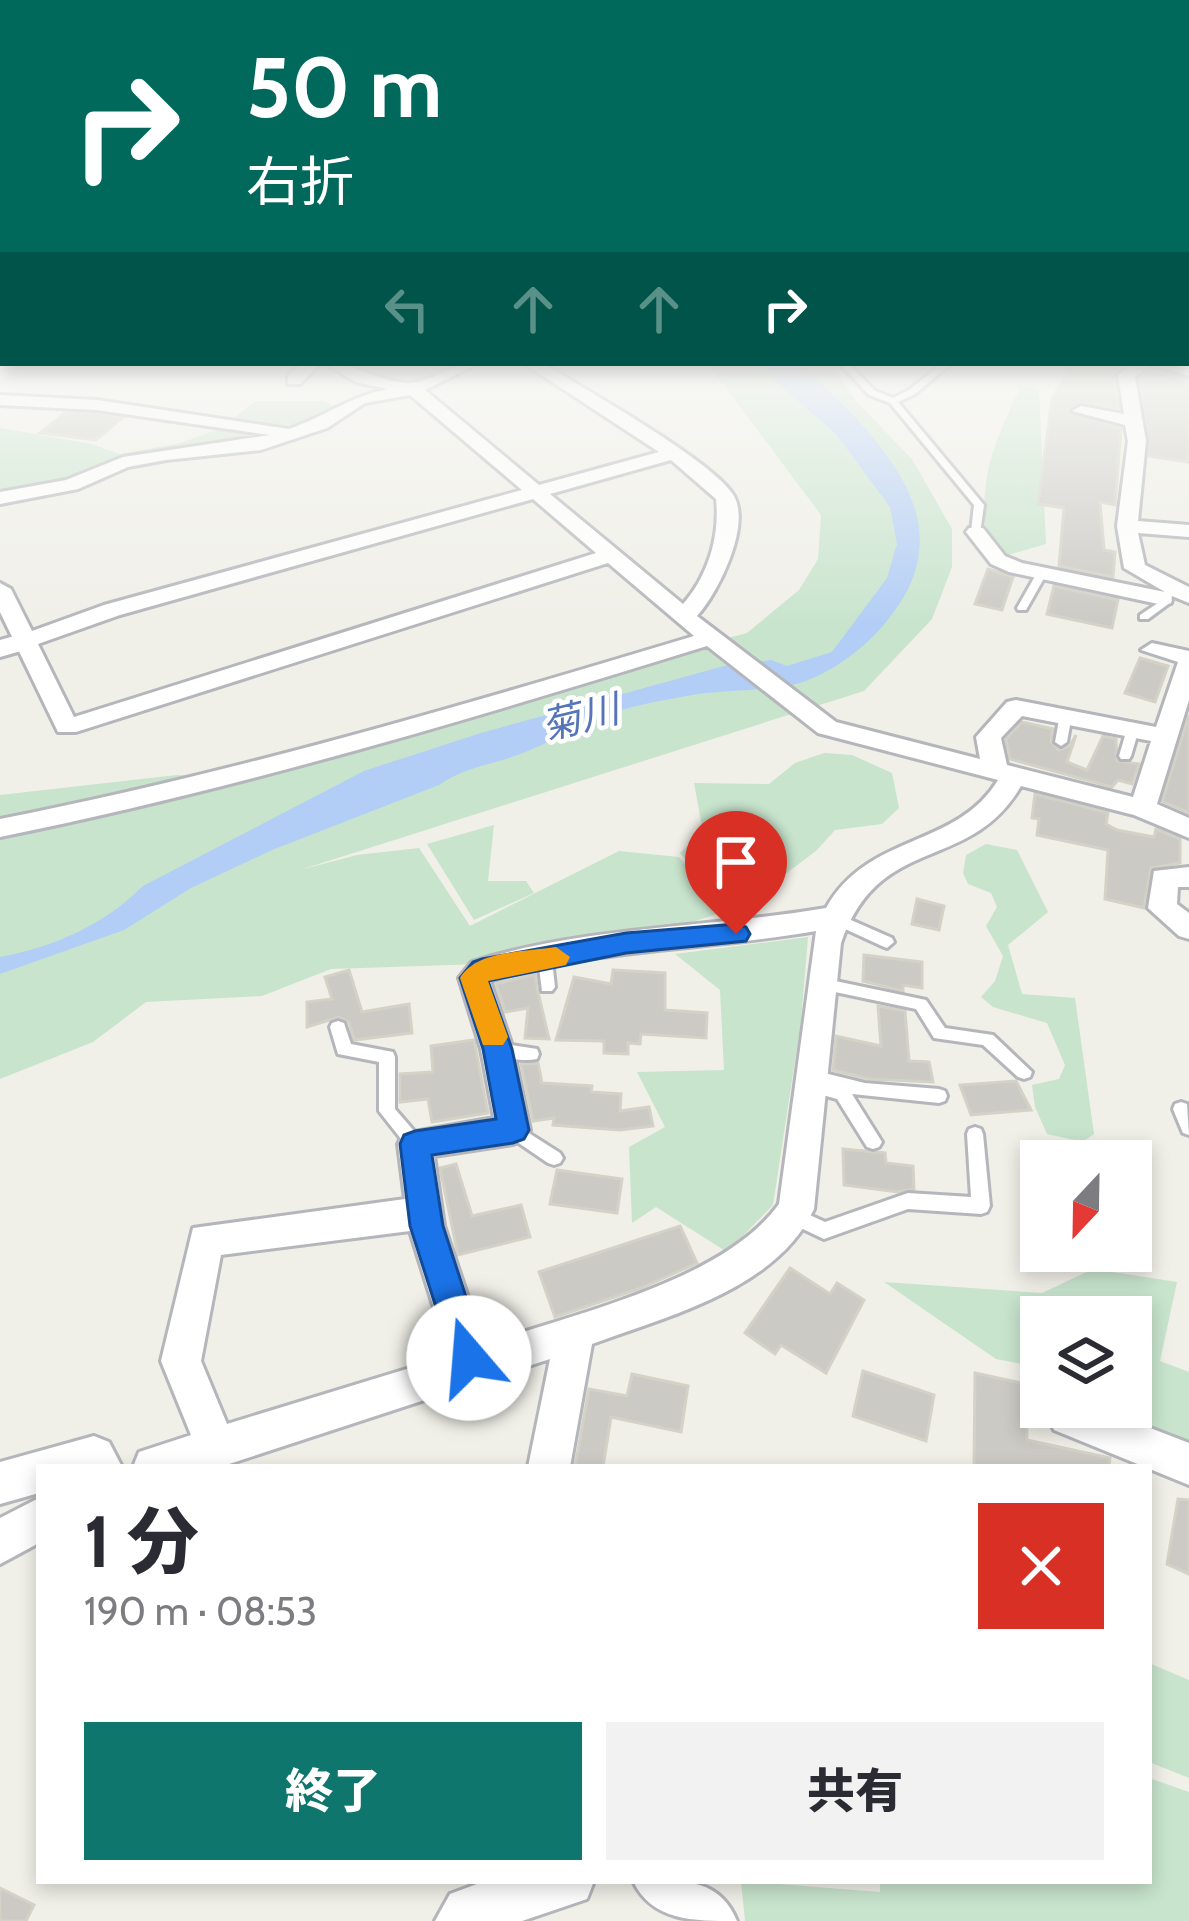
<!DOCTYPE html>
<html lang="ja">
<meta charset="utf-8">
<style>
:root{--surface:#fff;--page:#f2f2f3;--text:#2b2b33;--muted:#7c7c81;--accent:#0f766e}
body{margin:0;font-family:Cabin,"Noto Sans JP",sans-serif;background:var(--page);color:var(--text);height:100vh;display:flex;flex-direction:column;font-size:45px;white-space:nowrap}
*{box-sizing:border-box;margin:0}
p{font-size:39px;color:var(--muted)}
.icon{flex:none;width:66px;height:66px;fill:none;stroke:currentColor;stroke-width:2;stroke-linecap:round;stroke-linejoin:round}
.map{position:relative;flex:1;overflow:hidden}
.sheet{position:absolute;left:36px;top:1464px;width:1116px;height:420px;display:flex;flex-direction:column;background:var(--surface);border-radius:0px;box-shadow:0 6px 18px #0003}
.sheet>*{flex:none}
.top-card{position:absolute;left:0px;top:0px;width:1191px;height:366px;box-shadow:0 6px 18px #0003;background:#00695c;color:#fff;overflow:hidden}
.needle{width:78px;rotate:202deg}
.tools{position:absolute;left:1020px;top:1140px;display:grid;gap:24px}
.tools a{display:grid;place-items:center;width:132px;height:132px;border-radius:0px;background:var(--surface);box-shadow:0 6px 18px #0003;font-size:60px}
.pin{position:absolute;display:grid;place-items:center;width:102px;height:102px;color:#fff;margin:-123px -51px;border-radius:50% 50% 50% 0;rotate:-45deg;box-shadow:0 0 12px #0007}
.pin .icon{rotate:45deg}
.me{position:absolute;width:132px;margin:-66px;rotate:342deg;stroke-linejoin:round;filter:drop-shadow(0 0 9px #0008)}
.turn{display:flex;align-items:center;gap:42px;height:252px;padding:0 48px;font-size:54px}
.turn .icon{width:156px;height:156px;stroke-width:2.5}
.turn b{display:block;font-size:84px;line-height:102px}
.lanes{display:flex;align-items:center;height:114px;padding:0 48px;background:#0003;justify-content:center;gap:60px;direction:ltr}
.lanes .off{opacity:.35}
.round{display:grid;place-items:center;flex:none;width:126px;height:126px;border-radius:0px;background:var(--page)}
.summary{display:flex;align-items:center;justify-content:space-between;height:204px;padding:0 48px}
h1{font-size:72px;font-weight:800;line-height:90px}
.action{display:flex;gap:24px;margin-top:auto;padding:24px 48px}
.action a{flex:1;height:138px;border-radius:0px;background:var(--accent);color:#fff;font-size:48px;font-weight:800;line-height:138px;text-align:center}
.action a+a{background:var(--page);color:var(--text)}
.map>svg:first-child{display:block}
.green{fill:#c8e4cd}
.water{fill:#b2cdf6}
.building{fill:#cbcac5;stroke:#d4d2c7;stroke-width:3}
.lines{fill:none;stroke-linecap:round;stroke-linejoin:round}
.service-casing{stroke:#b5b6bb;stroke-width:6}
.minor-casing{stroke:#b5b6bb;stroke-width:6}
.tertiary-casing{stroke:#b5b6bb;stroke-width:6}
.service{fill:#fff;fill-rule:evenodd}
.minor{fill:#fff;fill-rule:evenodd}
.tertiary{fill:#fff;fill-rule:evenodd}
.route{fill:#1a73e8;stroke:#114b97;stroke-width:3}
.slow{fill:#f59e0b}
.labels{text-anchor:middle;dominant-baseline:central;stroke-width:9;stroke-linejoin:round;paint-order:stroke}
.water-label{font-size:39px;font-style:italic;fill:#5675b8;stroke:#fff}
</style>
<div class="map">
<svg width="1189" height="1921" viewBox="0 0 1189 1921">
<rect width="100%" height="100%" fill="#f0efe8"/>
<g class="green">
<path d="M339,363h127c-57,23 -70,25 -127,0z"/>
<path d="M707,363h124l25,38 56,58 40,70v38l-20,52 -68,72 -564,179 57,-15 62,-7 51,78 149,-75 60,6 48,54 -101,32 -90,19 -205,7 -69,27 -116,6 -53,40 -93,37v-284l177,-20 32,1 538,-143 52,-43 19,-31 3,-44z"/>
<path d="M1020,387l19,2 7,155 -38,11 -21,-9c-8,-71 4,-95 33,-159z"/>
<path d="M256,401h68l15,8 -86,32 -153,25 -43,16 -57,12v-66l91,16 29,10 61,-11 38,-14z"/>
<path d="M824,753l28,2 40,18 7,35 -17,16 -47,6 -19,21 -74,55 -11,2 -51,-55 23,-21 -9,-49 75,1 26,-21z"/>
<path d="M494,825l-6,56h38l8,12 -60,27 -47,-76z"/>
<path d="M986,844l31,6 31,62 -40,33 14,49 53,4 19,136 -11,8 -36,-8 -12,-27 -3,-22 27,-6 6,-14 -18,-42 -54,-16 -12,-10 14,-16 8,-25 -17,-30 11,-19 -6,-14 -23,-9 -5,-11 3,-18z"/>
<path d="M808,937l-7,84 -28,184 -46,47 -71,-45 -24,16 -3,-76 36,-20 -28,-55 87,-2 -4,-80 -45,-36z"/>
<path d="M1093,1269l84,13 -17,79 29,11v73l-93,-38h35v-90h-90v56l-9,-7 -36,-7 -112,-77 158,11z"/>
<path d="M1149,1663l40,17v98l-40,-16z"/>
<path d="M1149,1778l40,14v129h-444l-4,-40 139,11v-11h269z"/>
</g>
<path class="water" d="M754,363h48c73,74 170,157 84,259 -21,26 -58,54 -90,62 -35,8 -74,5 -109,12 -29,5 -62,11 -89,22 -26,10 -49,25 -75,35 -30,12 -57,13 -84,32l-167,65 -81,38 -67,42 -124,44v-17c54,-10 104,-32 143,-71l221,-115 117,-38 243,-67 47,-6 16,6 45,-14 55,-74 10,-34 -7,-37 -54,-73z"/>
<g class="building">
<path d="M1072,363h54l-12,13 5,32 -37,-6 -14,8 3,5 50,14 -6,76 -15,-3 4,48 11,2 -2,25 -54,-11 5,-58 -26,-4 14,-105z"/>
<path d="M1152,369l37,11 -1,82 -39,-6 -9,-77z"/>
<path d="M65,413l32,1 25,4 -26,22 -56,-7z"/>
<path d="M988,569l25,8 -11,33 -27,-6z"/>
<path d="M1054,586l64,14 -6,28 -65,-14z"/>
<path d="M1140,658l28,8 -13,36 -30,-9z"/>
<path d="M1189,715v98l-27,-12z"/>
<path d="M1022,722l31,7 -2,12 7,9 12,-4 6,-11 -9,27 20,8 16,-34 13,3 1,22 22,3 -7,20 -14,-4 -6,7 -102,-28 -4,-20z"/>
<path d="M1035,794l73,19 -2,11 11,6 37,7 2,-8 24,10v24l-29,5 -7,40 -39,-9 3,-49 -71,-15 2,-16 -7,-1z"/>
<path d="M917,899l27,7 -5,24 -27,-6z"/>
<path d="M864,955l58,7v26l-19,-3v6l-40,-10z"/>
<path d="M349,970l13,42 47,-8 3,29 -58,7 -5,-18 -10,-5 -32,10v-25l25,-3 -7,-22z"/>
<path d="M613,970l52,3v37l42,3 -1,25 -65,-4 -1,10 -12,-1v11l-24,-1v-12l-48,-1 18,-63 37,7z"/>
<path d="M535,974l3,18 11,47 -24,-1 3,-30 -23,4 -9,-28z"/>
<path d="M878,1006l27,5 4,50 20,1 4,20 -64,-3 -36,-9 3,-34 45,10z"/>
<path d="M474,1040l14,73 -56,9 -4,-23 -28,3v-28l33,-2 -2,-26z"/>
<path d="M538,1063l4,20 50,3 -1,6 30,2 -1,17 29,-4 4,19 -33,4 -67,-5 1,-7 -21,3 -12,-57z"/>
<path d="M1016,1081l15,29 -60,5 -11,-30z"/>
<path d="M843,1149l42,4 1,10 27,3 1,23 -16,3 -54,-7z"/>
<path d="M456,1164l16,52 49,-11 9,32 -72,18 -18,-87z"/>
<path d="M557,1170l65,9 -5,34 -67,-9z"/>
<path d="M680,1226l17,37 -56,25 -86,29 -16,-45z"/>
<path d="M790,1268l40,26 7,-11 27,17 -38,73 -45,-28 -6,9 -30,-21z"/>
<path d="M863,1371l71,24 -8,46 -73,-25z"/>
<path d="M975,1373l51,11 1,56 83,18 -1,9h-135z"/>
<path d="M632,1374l56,12 -7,46 -70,-15 -8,50h-28l14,-78 38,7z"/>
<path d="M1178,1499l11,1v74l-22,-10z"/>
<path d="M0,1888l34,17 -8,16h-26z"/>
</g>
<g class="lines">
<g class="service-casing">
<g id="service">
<path d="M839,363h9l27,28 18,7 16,-8 34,-27h9l-37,31 -17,8 86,103 -4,29 -9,-2 3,-27 -84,-102 -21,-8z"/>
<path d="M1038,571l9,2 -21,37h-8l-1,-2z"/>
<path d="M1167,597l5,3 -1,2 -23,17h-8v-4z"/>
<path d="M1066,710l6,4 -5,28 -6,4 -6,-4 5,-28z"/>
<path d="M1133,725l6,4 -8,27 -2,3h-8l-2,-3 8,-27z"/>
<path d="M835,913l57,25 2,4 -7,6 -5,-2 -52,-24 -2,-4 2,-4z"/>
<path d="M545,954l7,6 3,27 -3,4h-10l-4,-31z"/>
<path d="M821,978l105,22 19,28 48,7 39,37 -2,5 -6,2 -6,-2 -35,-32 -49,-7 -18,-29 -100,-21 -3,-4 3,-4z"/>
<path d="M338,1021l6,2 7,21 42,8 2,5v52l26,30 3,5 -3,5 -6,2 -6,-2 -30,-38v-49l-41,-8 -8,-27 2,-4z"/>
<path d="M499,1043l38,6 2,5 -2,5c-13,3 -31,-1 -44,-5l-2,-5 2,-5z"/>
<path d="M812,1070l53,13 74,6 6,2 2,5 -2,5 -6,2 -87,-9 30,48 -3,5 -6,2 -6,-2 -30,-48 -18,-5 -2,-5 2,-4 -13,-3 -2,-5 2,-5z"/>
<path d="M1181,1102l6,2 2,31 -6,-2 -10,-24 2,-5z"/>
<path d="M513,1123l47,30 3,5 -3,5 -6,2 -6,-2 -41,-28 -2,-5 2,-5z"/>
<path d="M975,1127l6,2 2,5 7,72 -3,6 -6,2 -73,-5 -84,30 -38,-18 -3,-6 3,-6 6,-2 33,15 83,-29 63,4 -4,-63 2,-5z"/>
</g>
</g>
<g class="minor-casing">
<g id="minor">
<path d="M303,363h18l-21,21h-12v-8z"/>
<path d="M324,363c29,0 53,18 83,20 22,1 45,-20 72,-20l-54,27 114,95 120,-33 -136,-89h19c39,24 173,99 192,133 17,31 -16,97 -37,120l139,106 144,37 -4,-22 31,-35 9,-2 140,27 22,-65 -37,-12 11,-7 37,8v49l-32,104 32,14v20l-55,-23 -113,-29c-52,89 -141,45 -180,157l-27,266c-37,80 -146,107 -222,135l-22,123h-42l22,-108 -330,108h-87l6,-15 52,-17 -30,-74 32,-133 212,-29 -7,-55 5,-10 91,-16 -13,-69 -22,-71 13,-16c114,-36 238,-34 354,-54 43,-76 130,-59 172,-128l-180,-47 -111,-87c-233,72 -469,143 -707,191v-18c234,-46 465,-114 694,-183l-86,-73 -532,169h-18l-58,-120v-29l11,6 21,42 72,-26 418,-115 -112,-95 -45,8 -38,25 -66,22 -95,10 -38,7 -50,22 -78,15v-12l66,-12 57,-23 147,-22 -173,-25 -97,-5v-10l97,5 192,29c35,-12 62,-33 99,-40l-32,-7zM671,460l45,39c4,37 -8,77 -33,105l-133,-110zM533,499l63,54 -522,164 -36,-73 82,-29zM1022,716l129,25 -18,56 -126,-32 -6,-27zM816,931l-37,273c-56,78 -208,110 -295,141l-40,-119 -10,-70 79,-12 12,-4 5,-10 -17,-81 -23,-68c104,-33 219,-31 326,-50zM410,1231l39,125 -222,68 -26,-63 20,-106z"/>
<path d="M1133,363h19l-17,14 11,64 -8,80 51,4v12l-51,-4 7,32 44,22v16l-17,-7 -1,7 -8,2 -154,-33 -18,-8 -25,-32 3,-4h14l22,28 17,7 143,29 -41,-24 -7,-42 11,-85 -3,-16 -53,-14 9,-5 43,8 -6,-39z"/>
<path d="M1153,363l36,3v10l-34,-10z"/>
<path d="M1189,867v20h-11l-1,17 12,9v26l-10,-3 -31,-28 6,-37z"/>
<path d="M1052,1407h44l93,36v42l-135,-55 -6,-14z"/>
<path d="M94,1436l15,6 13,25h-83v26l-39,11v-42z"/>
<path d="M39,1498v45l-39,21v-46z"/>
<path d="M485,1881h109l-7,18 -65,22h-87l15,-27z"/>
<path d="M633,1881c43,0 85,-7 104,40 -44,0 -85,0 -104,-40z"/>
</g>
</g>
<g class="tertiary-casing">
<path id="tertiary" d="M25,633l14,8 -4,6 -35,10v-17z"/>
</g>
<use href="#service" class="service"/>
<use href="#minor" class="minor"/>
<use href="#tertiary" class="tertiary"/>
</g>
<linearGradient id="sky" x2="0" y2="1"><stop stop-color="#92beee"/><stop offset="0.57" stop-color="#f8f8f5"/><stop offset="1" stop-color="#f8f8f5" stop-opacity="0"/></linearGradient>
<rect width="1189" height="626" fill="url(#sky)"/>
<path class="route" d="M736,924l10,3 4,7 -4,7 -120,12 -138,28 24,68 17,81 -5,9 -11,4 -81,12 11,71 43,132 -5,12 -12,5 -13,-5 -46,-144 -10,-82 4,-9 11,-4 81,-12 -13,-70 -23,-71 13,-16 9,-3 144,-26z"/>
<path class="slow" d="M556,947l14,10 -4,8 -78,16 20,56 -5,8h-20l-23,-67c17,-28 65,-26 96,-31z"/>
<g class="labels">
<g class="water-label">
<text transform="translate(580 717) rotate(-14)">菊川</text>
</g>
</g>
</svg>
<div class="tools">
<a><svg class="needle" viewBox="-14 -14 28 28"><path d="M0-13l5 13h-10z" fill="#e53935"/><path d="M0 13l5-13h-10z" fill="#7c7c81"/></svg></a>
<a><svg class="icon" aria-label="layers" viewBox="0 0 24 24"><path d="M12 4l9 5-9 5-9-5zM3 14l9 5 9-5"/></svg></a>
</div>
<div class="pin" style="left:736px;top:934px;background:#d93025"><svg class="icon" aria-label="arrive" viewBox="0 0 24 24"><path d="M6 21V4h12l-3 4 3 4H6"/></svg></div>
<svg class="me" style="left:469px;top:1358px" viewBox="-20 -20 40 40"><circle r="19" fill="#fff"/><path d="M0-13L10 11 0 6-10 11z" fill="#1a73e8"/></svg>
<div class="top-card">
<div class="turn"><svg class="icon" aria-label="right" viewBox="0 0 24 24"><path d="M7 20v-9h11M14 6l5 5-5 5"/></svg><div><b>50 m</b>右折</div></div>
<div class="lanes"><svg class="icon off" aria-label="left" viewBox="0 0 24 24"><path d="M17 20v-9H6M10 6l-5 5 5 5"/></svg><svg class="icon off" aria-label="ahead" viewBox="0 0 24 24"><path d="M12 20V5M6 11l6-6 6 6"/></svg><svg class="icon off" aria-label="ahead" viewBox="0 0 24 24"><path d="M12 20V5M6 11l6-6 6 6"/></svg><svg class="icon" aria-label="right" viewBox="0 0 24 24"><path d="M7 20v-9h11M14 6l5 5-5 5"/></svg></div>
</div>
<section class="sheet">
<div class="summary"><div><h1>1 分</h1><p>190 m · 08:53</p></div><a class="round" style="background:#d93025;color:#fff"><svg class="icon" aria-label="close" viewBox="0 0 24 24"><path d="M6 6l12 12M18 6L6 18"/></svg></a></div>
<div class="action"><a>終了</a><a>共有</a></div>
</section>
</div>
